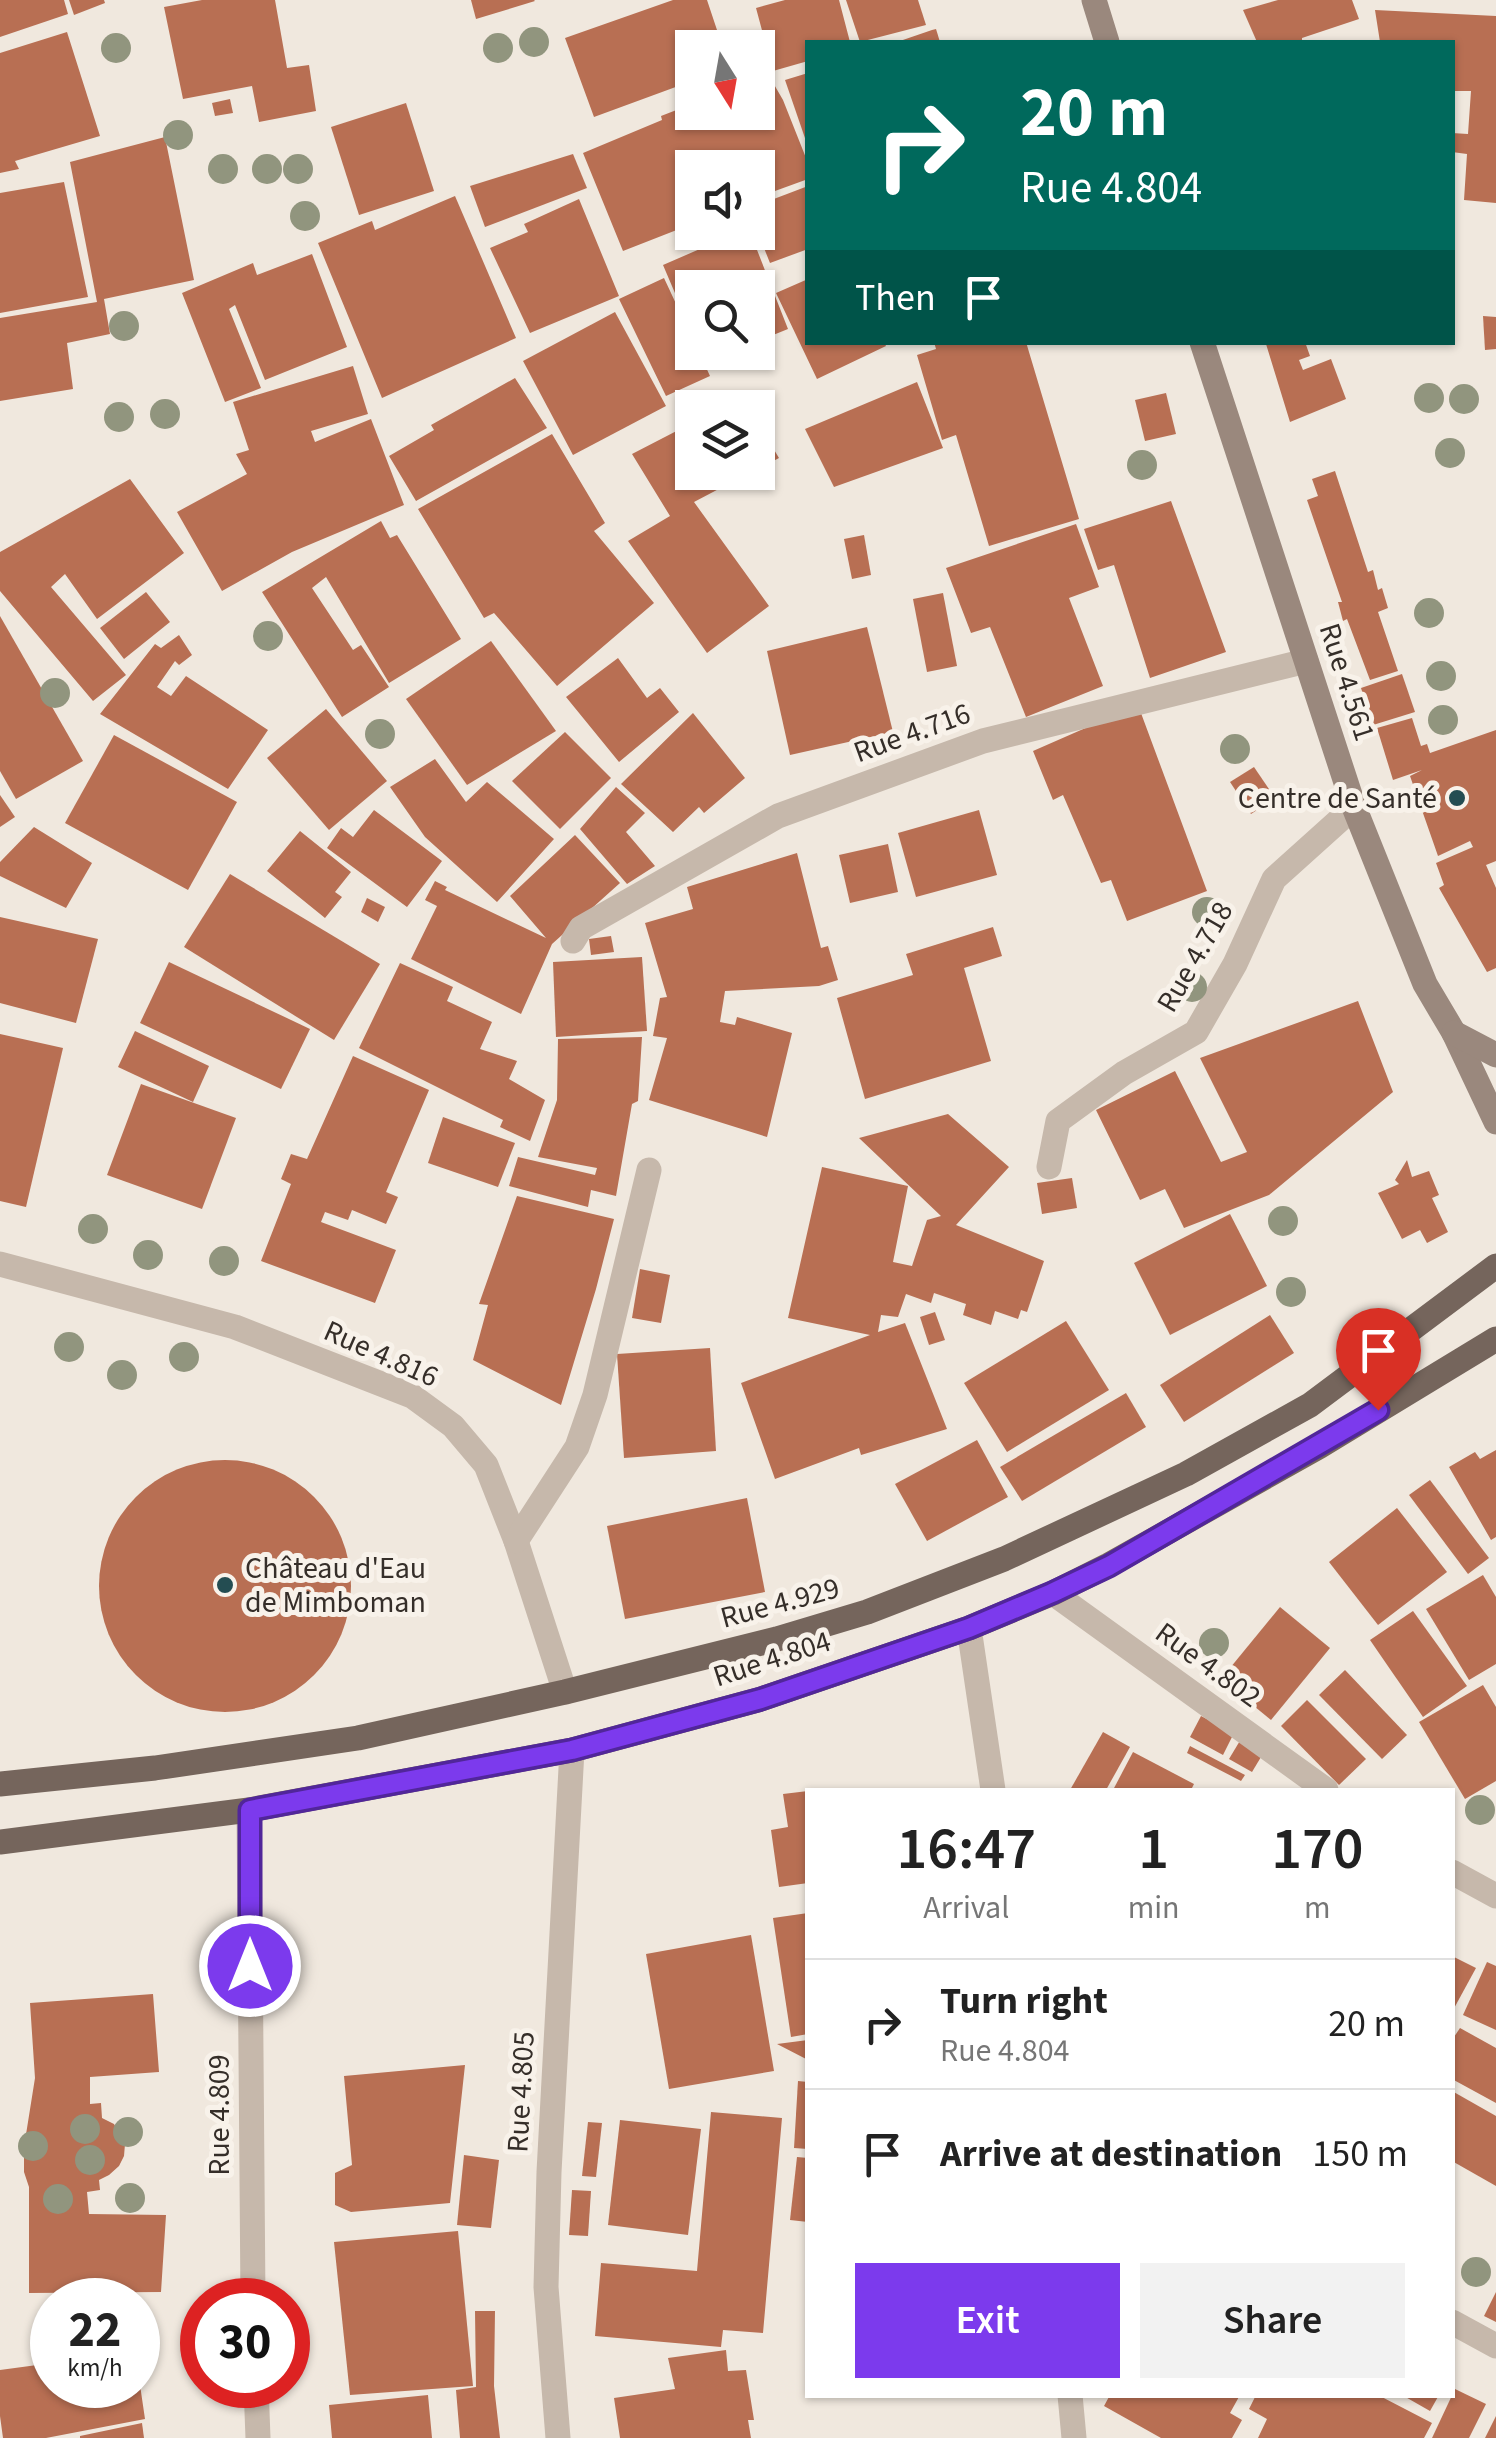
<!DOCTYPE html>
<meta charset="utf-8">
<style>
:root{--surface:#fff;--page:#f2f2f2;--text:#222;--muted:#767676;--line:#e0e0e0;--accent:#7c3aed}
body{margin:0;font-family:"Source Sans 3",sans-serif;background:var(--page);color:var(--text);height:100vh;display:flex;flex-direction:column;font-size:38px;white-space:nowrap}
*{box-sizing:border-box;margin:0}
p{font-size:32px;color:var(--muted)}
.icon{flex:none;width:55px;height:55px;fill:none;stroke:currentColor;stroke-width:2;stroke-linecap:round;stroke-linejoin:round}
.map{position:relative;flex:1;overflow:hidden}
.panel{position:absolute;left:805px;top:1788px;width:650px;height:610px;display:flex;flex-direction:column;background:var(--surface);border-radius:0px;box-shadow:0 2px 8px #0004}
.panel>*{flex:none}
.guide{position:absolute;left:805px;top:40px;width:650px;height:305px;border-radius:0px;box-shadow:0 2px 8px #0004;background:#00695c;color:#fff;overflow:hidden}
.needle{width:65px;rotate:169deg}
.buttons{position:absolute;left:675px;top:30px;display:grid;gap:20px}
.buttons a{display:grid;place-items:center;width:100px;height:100px;border-radius:0px;background:var(--surface);box-shadow:0 2px 8px #0004;font-size:50px}
.speed{position:absolute;left:30px;top:2278px;display:flex;gap:20px;font-size:50px;font-weight:700;text-align:center}
.speed>*{display:grid;place-content:center;width:130px;height:130px;border-radius:50%;background:var(--surface);box-shadow:0 2px 8px #0004;line-height:1}
.speed small{font-size:25px;font-weight:400}
.speed .limit{border:15px solid #d22;background:#fff;color:#111}
.pin{position:absolute;display:grid;place-items:center;width:85px;height:85px;color:#fff;margin:-102px -42px;border-radius:50% 50% 50% 0;rotate:-45deg;box-shadow:0 0 10px #0007}
.pin .icon{rotate:45deg}
.me{position:absolute;width:110px;margin:-55px;rotate:0deg;stroke-linejoin:round;filter:drop-shadow(0 0 8px #0008)}
.turn{display:flex;align-items:center;gap:35px;height:210px;padding:0 50px;font-size:45px}
.turn .icon{width:130px;height:130px;stroke-width:2.5}
.turn b{display:block;font-size:70px;line-height:85px}
.then{display:flex;align-items:center;height:95px;padding:0 50px;background:#0003;gap:20px;font-size:38px}
.eta{display:flex;justify-content:space-evenly;align-items:center;height:170px;text-align:center}
.eta b{font-size:60px;font-weight:600;line-height:70px}
.button{display:flex;gap:20px;margin-top:auto;padding:20px 50px}
.button a{flex:1;height:115px;border-radius:0px;background:var(--accent);color:#fff;font-size:40px;font-weight:600;line-height:115px;text-align:center}
.button a+a{background:var(--page);color:var(--text)}
ul{padding:0;list-style:none}
li{display:flex;align-items:center;gap:30px;height:130px;padding:0 50px;border-top:2px solid var(--line)}
li div{flex:1}
li b{display:block;font-size:38px}
li em{font-style:normal}
.map>svg:first-child{display:block}
.building{fill:#b86f53}
.lines{fill:none;stroke-linecap:round;stroke-linejoin:round}
.street{stroke:#c6b8ab;stroke-width:25}
.secondary{stroke:#9a887d;stroke-width:25}
.primary{stroke:#75655c;stroke-width:25}
.tree{fill:#91957e}
.route-casing{stroke:#51269a;stroke-width:25}
.route{stroke:#7c3aed;stroke-width:18}
.poi-dot{fill:#244d52;stroke:#f8f2ea;stroke-width:4}
.labels{text-anchor:middle;dominant-baseline:central;stroke-width:10;stroke-linejoin:round;paint-order:stroke}
.street-label{font-size:30px;fill:#352e29;stroke:#f8f2ea}
.poi-label{font-size:30px;fill:#352e29;stroke:#f8f2ea;text-anchor:end}
</style>
<div class="map">
<svg width="1496" height="2438" viewBox="0 0 1496 2438">
<rect width="100%" height="100%" fill="#f0e8de"/>
<g class="building">
<path d="M0,0h64l4,14 -68,23z"/>
<path d="M69,0h35l1,3 -31,12z"/>
<path d="M202,0h73l12,68 22,-3 7,46 -57,11 -7,-36 -69,13 -19,-92z"/>
<path d="M471,0h63l1,1 -59,18z"/>
<path d="M673,0h34l16,48h-31v33l-98,36 -29,-79z"/>
<path d="M785,0h54l11,42h-42v19l-35,10 -17,-63z"/>
<path d="M846,0h72l8,25 -66,17z"/>
<path d="M1278,0h74l7,19 -57,19v4h-45l-14,-32z"/>
<path d="M1375,10l121,6v187l-32,-3 3,-46 -15,-2v-19l16,1 3,-43h-19v-49h-72z"/>
<path d="M936,29l4,13h-43l35,-12z"/>
<path d="M67,32l33,104 -85,25 4,8 -19,4v-120z"/>
<path d="M808,73v71h-1l-22,-64z"/>
<path d="M762,78l2,5 8,-2 11,19 25,63v16l-33,12 -3,-10 -14,6v-19h-66v56l-69,27 -40,-98 79,-33 -1,-4 31,-12v8h66v-33z"/>
<path d="M230,99l3,14 -18,3 -3,-13z"/>
<path d="M406,103l28,88 -75,24 -28,-88z"/>
<path d="M165,137l29,143 -90,19 6,35 -43,9 6,46 -73,12v-83l97,-16 -27,-140z"/>
<path d="M573,154l14,34 -102,39 -15,-41z"/>
<path d="M64,182l24,115 -88,16v-120z"/>
<path d="M808,186v63l-38,14 -12,-30v-28z"/>
<path d="M455,196l61,142 -134,60 -64,-155 54,-22 3,9z"/>
<path d="M579,199l40,97 -89,37 -40,-85 38,-16 -4,-8z"/>
<path d="M739,232h11l38,97 -30,12v-53h-66v45l-29,-68z"/>
<path d="M312,254l35,93 -82,33 -30,-75 -6,4 32,79 -36,14 -43,-109 71,-30 4,12z"/>
<path d="M664,278l28,60v14l37,1 -25,10 6,13 -44,20 -47,-97z"/>
<path d="M808,279v63h76l2,4 -69,33 -41,-86z"/>
<path d="M615,312l51,94 -93,49 -50,-94z"/>
<path d="M1483,316l13,1v32l-11,1z"/>
<path d="M934,342h92l53,177 -90,27 -33,-111 -14,5 -25,-85 19,-6z"/>
<path d="M1269,342h36l5,14 -11,4 4,10 28,-11 15,40 -56,23 -24,-78z"/>
<path d="M353,366l15,48 -57,17 4,11 56,-23 33,86 -112,47 -70,39 -45,-79 70,-38 -11,-20 13,-4 -16,-48z"/>
<path d="M515,378l32,50 -131,73 -27,-45 45,-26 -3,-5z"/>
<path d="M917,382l26,66 -109,39 -29,-58z"/>
<path d="M1166,393l10,41 -31,7 -10,-41z"/>
<path d="M742,397l6,11h-26z"/>
<path d="M692,423v49h59l-57,30 75,104 -62,47 -79,-112 42,-25 -38,-62z"/>
<path d="M758,423l21,35 -21,11z"/>
<path d="M552,434l53,89 -11,8 60,72 -97,83 -63,-73 -10,5 -66,-109z"/>
<path d="M1335,471l33,101 5,-2 5,20 4,-2 6,20 -10,4 20,59 -28,9 -23,-61 -4,2 -5,-19h4l-35,-102 11,-4 -6,-17z"/>
<path d="M130,479l54,74 -87,66 -32,-45 -14,13 75,88 -33,26 -93,-110v-39z"/>
<path d="M1171,501l55,151 -76,26 -36,-113 -16,5 -14,-41z"/>
<path d="M381,521l9,17 7,-3 64,104 -72,44 -63,-106 -14,11 41,62 8,-5 28,42 -47,30 -80,-125z"/>
<path d="M1076,524l23,63 -30,11 34,88 -77,31 -36,-90 -19,6 -25,-65z"/>
<path d="M864,535l7,40 -19,4 -8,-40z"/>
<path d="M146,592l24,30 -46,37 -24,-31z"/>
<path d="M943,593l14,73 -30,6 -14,-73z"/>
<path d="M0,616l83,145 -67,38 -16,-28z"/>
<path d="M867,627l26,105 -103,23 -23,-104z"/>
<path d="M179,635l13,20 -13,10 -4,-4 -18,26 14,9 15,-20 82,54 -40,59 -128,-75 55,-70 6,4z"/>
<path d="M491,641l65,90 -89,54 -61,-86z"/>
<path d="M618,658l29,40 13,-10 19,24 -60,50 -53,-65z"/>
<path d="M1402,674l13,38 -42,13 -12,-37z"/>
<path d="M1138,705l69,186 -80,30 -16,-41 -10,3 -38,-88 -10,5 -20,-49z"/>
<path d="M326,709l61,72 -58,49 -62,-72z"/>
<path d="M693,713l52,65 -41,35 -5,-6 -26,25 -52,-48z"/>
<path d="M1412,718l9,28 6,-2 3,9 66,-23v131l-10,4 10,23v80l-9,4 -48,-84 5,-3 -8,-22 37,-16 -3,-6 -32,15 -28,-80 12,-6 -29,10 -16,-52z"/>
<path d="M565,732l46,46 -51,51 -48,-48z"/>
<path d="M114,735l123,67 -49,88 -123,-67z"/>
<path d="M435,759l31,43 21,-20 67,57 -57,63 -72,-65 -35,-50z"/>
<path d="M1254,767l21,31 -24,16 -21,-32z"/>
<path d="M616,787l29,26 -19,19 29,34 -28,18 -47,-55z"/>
<path d="M0,795l15,22 -15,10z"/>
<path d="M374,810l68,51 -35,46 -80,-59 14,-20 12,9z"/>
<path d="M979,810l18,65 -81,22 -18,-64z"/>
<path d="M34,827l58,36 -26,45 -66,-32v-14z"/>
<path d="M300,831l51,41 -16,20 7,5 -17,21 -58,-47z"/>
<path d="M575,835l45,48 -68,61 -31,70 -110,-55 26,-53 -12,-6 10,-19 12,6 -2,3 101,48 -36,-42z"/>
<path d="M888,844l10,48 -48,11 -11,-48z"/>
<path d="M797,853l24,95 7,-2 10,34 -19,6 -94,5 -5,31 15,3 2,-8 55,16 -25,104 -118,-37 18,-62 -14,-2 7,-38 7,-1 -22,-74 48,-14 -6,-22z"/>
<path d="M230,874l150,90 -46,76 -150,-93z"/>
<path d="M367,898l18,9 -7,15 -17,-10z"/>
<path d="M0,917l98,22 -22,84 -76,-20z"/>
<path d="M993,927l9,29 -38,12 27,93 -126,38 -28,-101 76,-23 -7,-21z"/>
<path d="M611,936l3,16 -23,3 -2,-16z"/>
<path d="M642,957l5,74 -91,6 -3,-75z"/>
<path d="M169,962l141,67 -29,60 -141,-66z"/>
<path d="M400,963l53,24 -6,14 45,21 -12,27 37,12 -8,18 36,21 -15,41 -30,-14 3,-7 -144,-72z"/>
<path d="M1358,1001l35,91 -124,103 -85,33 -19,-39 -25,11 -44,-90 79,-39 46,91 26,-10 -47,-94z"/>
<path d="M135,1031l74,35 -16,36 -75,-35z"/>
<path d="M0,1034l63,14 -37,159 -26,-6z"/>
<path d="M642,1037l-4,64 -6,3 -16,92 -25,-6 -3,17 -79,-21 9,-29 77,18 2,-7 -59,-11 19,-57 1,-61z"/>
<path d="M353,1056l76,34 -43,102 12,5 -12,27 -34,-14 -4,10 -23,-8 -4,10 75,28 -21,53 -114,-42 30,-77 -10,-5 10,-25 16,5z"/>
<path d="M141,1084l95,34 -34,91 -95,-34z"/>
<path d="M948,1114l61,53 -53,58 88,36 -17,51 -6,-2 -3,9 -23,-8 -4,14 -28,-10 3,-11 -32,-11 -3,10 -25,-9 -8,23 -17,-2 -3,17 27,-9 42,106 -86,26 -2,-7 -84,31 -34,-96 129,-48 -82,-17 34,-151 86,19 -15,76 19,4 15,-46 14,-4 -82,-78z"/>
<path d="M443,1117l72,26 -17,44 -70,-24z"/>
<path d="M1407,1160l5,17 17,-6 10,24 -7,3 16,34 -21,11 -7,-13 -18,9 -24,-46 21,-9 -4,-4z"/>
<path d="M1072,1178l5,30 -35,6 -5,-31z"/>
<path d="M517,1196l97,23 -18,70 -35,116 -88,-45 15,-55 -9,-1z"/>
<path d="M1230,1214l37,72 -97,49 -36,-72z"/>
<path d="M640,1269l30,6 -9,48 -29,-5z"/>
<path d="M935,1312l10,28 -16,5 -9,-28z"/>
<path d="M1270,1315l24,38 -110,69 -24,-37z"/>
<path d="M1066,1321l43,69 -102,62 -43,-69z"/>
<path d="M710,1348l6,103 -92,7 -7,-104z"/>
<path d="M1126,1393l20,34 -124,74 -22,-34z"/>
<path d="M977,1440l31,57 -81,44 -32,-57z"/>
<path d="M1496,1450v87l-5,3 -42,-73 26,-15 5,7z"/>
<circle cx="225" cy="1586" r="126"/>
<path d="M1430,1480l59,78 -21,16 -59,-79z"/>
<path d="M747,1498l18,94 -140,27 -18,-93z"/>
<path d="M1397,1508l50,64 -69,53 -49,-63z"/>
<path d="M1483,1575l13,22v67l-27,16 -43,-71z"/>
<path d="M1280,1607l50,41 -59,72 -50,-41z"/>
<path d="M1413,1611l54,75 -44,31 -53,-77z"/>
<path d="M1345,1670l62,65 -25,24 -63,-64z"/>
<path d="M1483,1685l13,22v74l-31,18 -46,-77z"/>
<path d="M1307,1700l59,59 -27,26 -58,-59z"/>
<path d="M1201,1716l33,17 -11,22 -33,-18z"/>
<path d="M1103,1732l27,15 -24,43h-36z"/>
<path d="M1241,1739l23,13 -12,20 -23,-13z"/>
<path d="M1190,1746l55,29 -4,6 -54,-28z"/>
<path d="M1133,1752l61,32 -3,6h-78z"/>
<path d="M808,1791v92l-29,4 -8,-57 17,-3 -5,-33z"/>
<path d="M808,1913v121l-17,3 -18,-119z"/>
<path d="M751,1935l23,136 -105,18 -23,-135z"/>
<path d="M1452,1956l24,12 -24,44z"/>
<path d="M1487,1962l9,4v64l-33,-15z"/>
<path d="M153,1994l6,78 -69,5v27l11,-1 1,15 12,6 11,20 -1,12 -5,10 -10,9 -10,5 1,10 -13,2 2,22 77,1 -5,77 -132,1v-106l-5,-15v-25l11,-69 -5,-75z"/>
<path d="M1460,2028l36,20v55l-44,-24v-39z"/>
<path d="M808,2040v20l-31,-16z"/>
<path d="M465,2065l-15,138 -99,9 -16,-7v-32l17,-8 -8,-89z"/>
<path d="M798,2081l10,1v67l-14,-1z"/>
<path d="M1452,2091l44,25v70l-44,-25z"/>
<path d="M711,2112l71,6 -19,215 -40,-3 -2,17 -126,-11 6,-73 96,8z"/>
<path d="M620,2120l81,9 -13,106 -80,-10z"/>
<path d="M588,2122l14,1 -6,54 -14,-1z"/>
<path d="M464,2155l35,5 -8,68 -34,-3z"/>
<path d="M797,2157l11,1v64l-18,-2z"/>
<path d="M572,2190l19,1 -3,45 -19,-1z"/>
<path d="M458,2231l15,155 -123,9 -16,-153z"/>
<path d="M1496,2292v30l-12,-6z"/>
<path d="M475,2311h20l-1,75 6,52h-40l-4,-48 20,-3z"/>
<path d="M726,2350l2,21 18,-1 8,50h-6l3,18h-131l-6,-40 61,-9 -7,-31z"/>
<path d="M52,2363v22h88l5,34 -99,19h-43l-3,-22v-46z"/>
<path d="M1455,2389l31,15 -17,34h-37z"/>
<path d="M428,2395l4,43h-100l-3,-33z"/>
<path d="M1110,2395h130l-10,18 12,7 -10,18h-71l-57,-32z"/>
<path d="M1256,2395h122l54,28 -8,15h-166l9,-19 -18,-10z"/>
<path d="M1402,2395h37l-9,16z"/>
<path d="M1496,2416v22h-11z"/>
<path d="M142,2423l2,15h-64v-2z"/>
</g>
<g class="lines">
<g class="street">
<path d="M573,941l8,-13 197,-112 205,-75 323,-80"/>
<path d="M1049,1167l9,-46 66,-48 72,-41 39,-68 39,-85 80,-72"/>
<path d="M0,1264l235,63 177,69 41,30 33,39 30,76 49,151"/>
<path d="M516,1541l61,-94 18,-52 54,-225"/>
<path d="M1053,1593l273,197"/>
<path d="M969,1628l24,162"/>
<path d="M249,1810l4,490"/>
<path d="M1452,1872l44,24"/>
<path d="M1452,2322l44,24"/>
<path d="M256,2385l2,53"/>
<path d="M1070,2395l4,43"/>
<path d="M558,2438l-12,-151 3,-115 23,-422"/>
</g>
<g class="secondary">
<path d="M1094,0l13,42"/>
<path d="M1202,342l152,465 71,177 29,49 42,89"/>
<path d="M1454,1033l42,22"/>
</g>
<g class="primary">
<path d="M0,1784l155,-16 203,-30 207,-46 212,-53 90,-27 137,-53 182,-85 124,-69 186,-139"/>
<path d="M0,1842l249,-32 323,-60 189,-51 208,-71 84,-35 56,-28 211,-119 176,-107"/>
</g>
</g>
<g class="tree">
<circle cx="534" cy="42" r="15"/>
<circle cx="116" cy="48" r="15"/>
<circle cx="498" cy="48" r="15"/>
<circle cx="178" cy="135" r="15"/>
<circle cx="223" cy="169" r="15"/>
<circle cx="267" cy="169" r="15"/>
<circle cx="298" cy="169" r="15"/>
<circle cx="305" cy="216" r="15"/>
<circle cx="124" cy="326" r="15"/>
<circle cx="1429" cy="398" r="15"/>
<circle cx="1464" cy="399" r="15"/>
<circle cx="165" cy="414" r="15"/>
<circle cx="119" cy="417" r="15"/>
<circle cx="1450" cy="453" r="15"/>
<circle cx="1142" cy="465" r="15"/>
<circle cx="1429" cy="613" r="15"/>
<circle cx="268" cy="636" r="15"/>
<circle cx="1441" cy="676" r="15"/>
<circle cx="55" cy="693" r="15"/>
<circle cx="1443" cy="720" r="15"/>
<circle cx="380" cy="734" r="15"/>
<circle cx="1235" cy="749" r="15"/>
<circle cx="1207" cy="912" r="15"/>
<circle cx="1192" cy="987" r="15"/>
<circle cx="1283" cy="1221" r="15"/>
<circle cx="93" cy="1229" r="15"/>
<circle cx="148" cy="1255" r="15"/>
<circle cx="224" cy="1261" r="15"/>
<circle cx="1291" cy="1292" r="15"/>
<circle cx="69" cy="1347" r="15"/>
<circle cx="184" cy="1357" r="15"/>
<circle cx="122" cy="1375" r="15"/>
<circle cx="1214" cy="1643" r="15"/>
<circle cx="1480" cy="1810" r="15"/>
<circle cx="85" cy="2129" r="15"/>
<circle cx="128" cy="2132" r="15"/>
<circle cx="33" cy="2146" r="15"/>
<circle cx="90" cy="2160" r="15"/>
<circle cx="130" cy="2198" r="15"/>
<circle cx="58" cy="2199" r="15"/>
<circle cx="1476" cy="2272" r="15"/>
</g>
<g class="lines">
<g class="route-casing">
<path id="route" d="M250,1966v-156l322,-60 189,-51 208,-71 83,-35 57,-27 269,-156"/>
</g>
<use href="#route" class="route"/>
</g>
<g class="poi-dot">
<circle cx="1457" cy="798" r="10"/>
<circle cx="225" cy="1585" r="10"/>
</g>
<g class="labels">
<g class="street-label">
<text transform="translate(1347 682) rotate(72)">Rue 4.561</text>
<text transform="translate(912 733) rotate(-20)">Rue 4.716</text>
<text transform="translate(1195 957) rotate(-60)">Rue 4.718</text>
<text transform="translate(381 1354) rotate(24)">Rue 4.816</text>
<text transform="translate(780 1603) rotate(-15)">Rue 4.929</text>
<text transform="translate(772 1659) rotate(-18)">Rue 4.804</text>
<text transform="translate(1208 1665) rotate(36)">Rue 4.802</text>
<text transform="translate(521 2092) rotate(-87)">Rue 4.805</text>
<text transform="translate(219 2115) rotate(-90)">Rue 4.809</text>
</g>
<g class="poi-label">
<text x="1437" y="798">Centre de Santé</text>
<text x="245" y="1568" text-anchor="start">Château d'Eau<tspan x="245" dy="34">de Mimboman</tspan></text>
</g>
</g>
</svg>
<div class="buttons">
<a><svg class="needle" viewBox="-14 -14 28 28"><path d="M0-13l5 13h-10z" fill="#e53935"/><path d="M0 13l5-13h-10z" fill="#767676"/></svg></a>
<a><svg class="icon" aria-label="sound" viewBox="0 0 24 24"><path d="M4 9h4l5-4v14l-5-4H4zM17 9q2 3 0 6"/></svg></a>
<a><svg class="icon" aria-label="search" viewBox="0 0 24 24"><circle cx="10" cy="10" r="6"/><path d="M15 15l6 6"/></svg></a>
<a><svg class="icon" aria-label="layers" viewBox="0 0 24 24"><path d="M12 4l9 5-9 5-9-5zM3 14l9 5 9-5"/></svg></a>
</div>
<div class="speed"><div>22<small>km/h</small></div><div class="limit">30</div></div>
<div class="pin" style="left:1378px;top:1410px;background:#d93025"><svg class="icon" aria-label="arrive" viewBox="0 0 24 24"><path d="M6 21V4h12l-3 4 3 4H6"/></svg></div>
<svg class="me" style="left:250px;top:1966px" viewBox="-20 -20 40 40"><circle r="17" fill="#7c3aed" stroke="#fff" stroke-width="3"/><path d="M0-11L8 9 0 5-8 9z" fill="#fff"/></svg>
<div class="guide">
<div class="turn"><svg class="icon" aria-label="right" viewBox="0 0 24 24"><path d="M7 20v-9h11M14 6l5 5-5 5"/></svg><div><b>20 m</b>Rue 4.804</div></div>
<div class="then">Then<svg class="icon" aria-label="arrive" viewBox="0 0 24 24"><path d="M6 21V4h12l-3 4 3 4H6"/></svg></div>
</div>
<section class="panel">
<div class="eta">
<div><b>16:47</b><p>Arrival</p></div>
<div><b>1</b><p>min</p></div>
<div><b>170</b><p>m</p></div>
</div>
<ul>
<li><svg class="icon" aria-label="right" viewBox="0 0 24 24"><path d="M7 20v-9h11M14 6l5 5-5 5"/></svg><div><b>Turn right</b><p>Rue 4.804</p></div><em>20 m</em></li>
<li><svg class="icon" aria-label="arrive" viewBox="0 0 24 24"><path d="M6 21V4h12l-3 4 3 4H6"/></svg><div><b>Arrive at destination</b></div><em>150 m</em></li>
</ul>
<div class="button"><a>Exit</a><a>Share</a></div>
</section>
</div>
